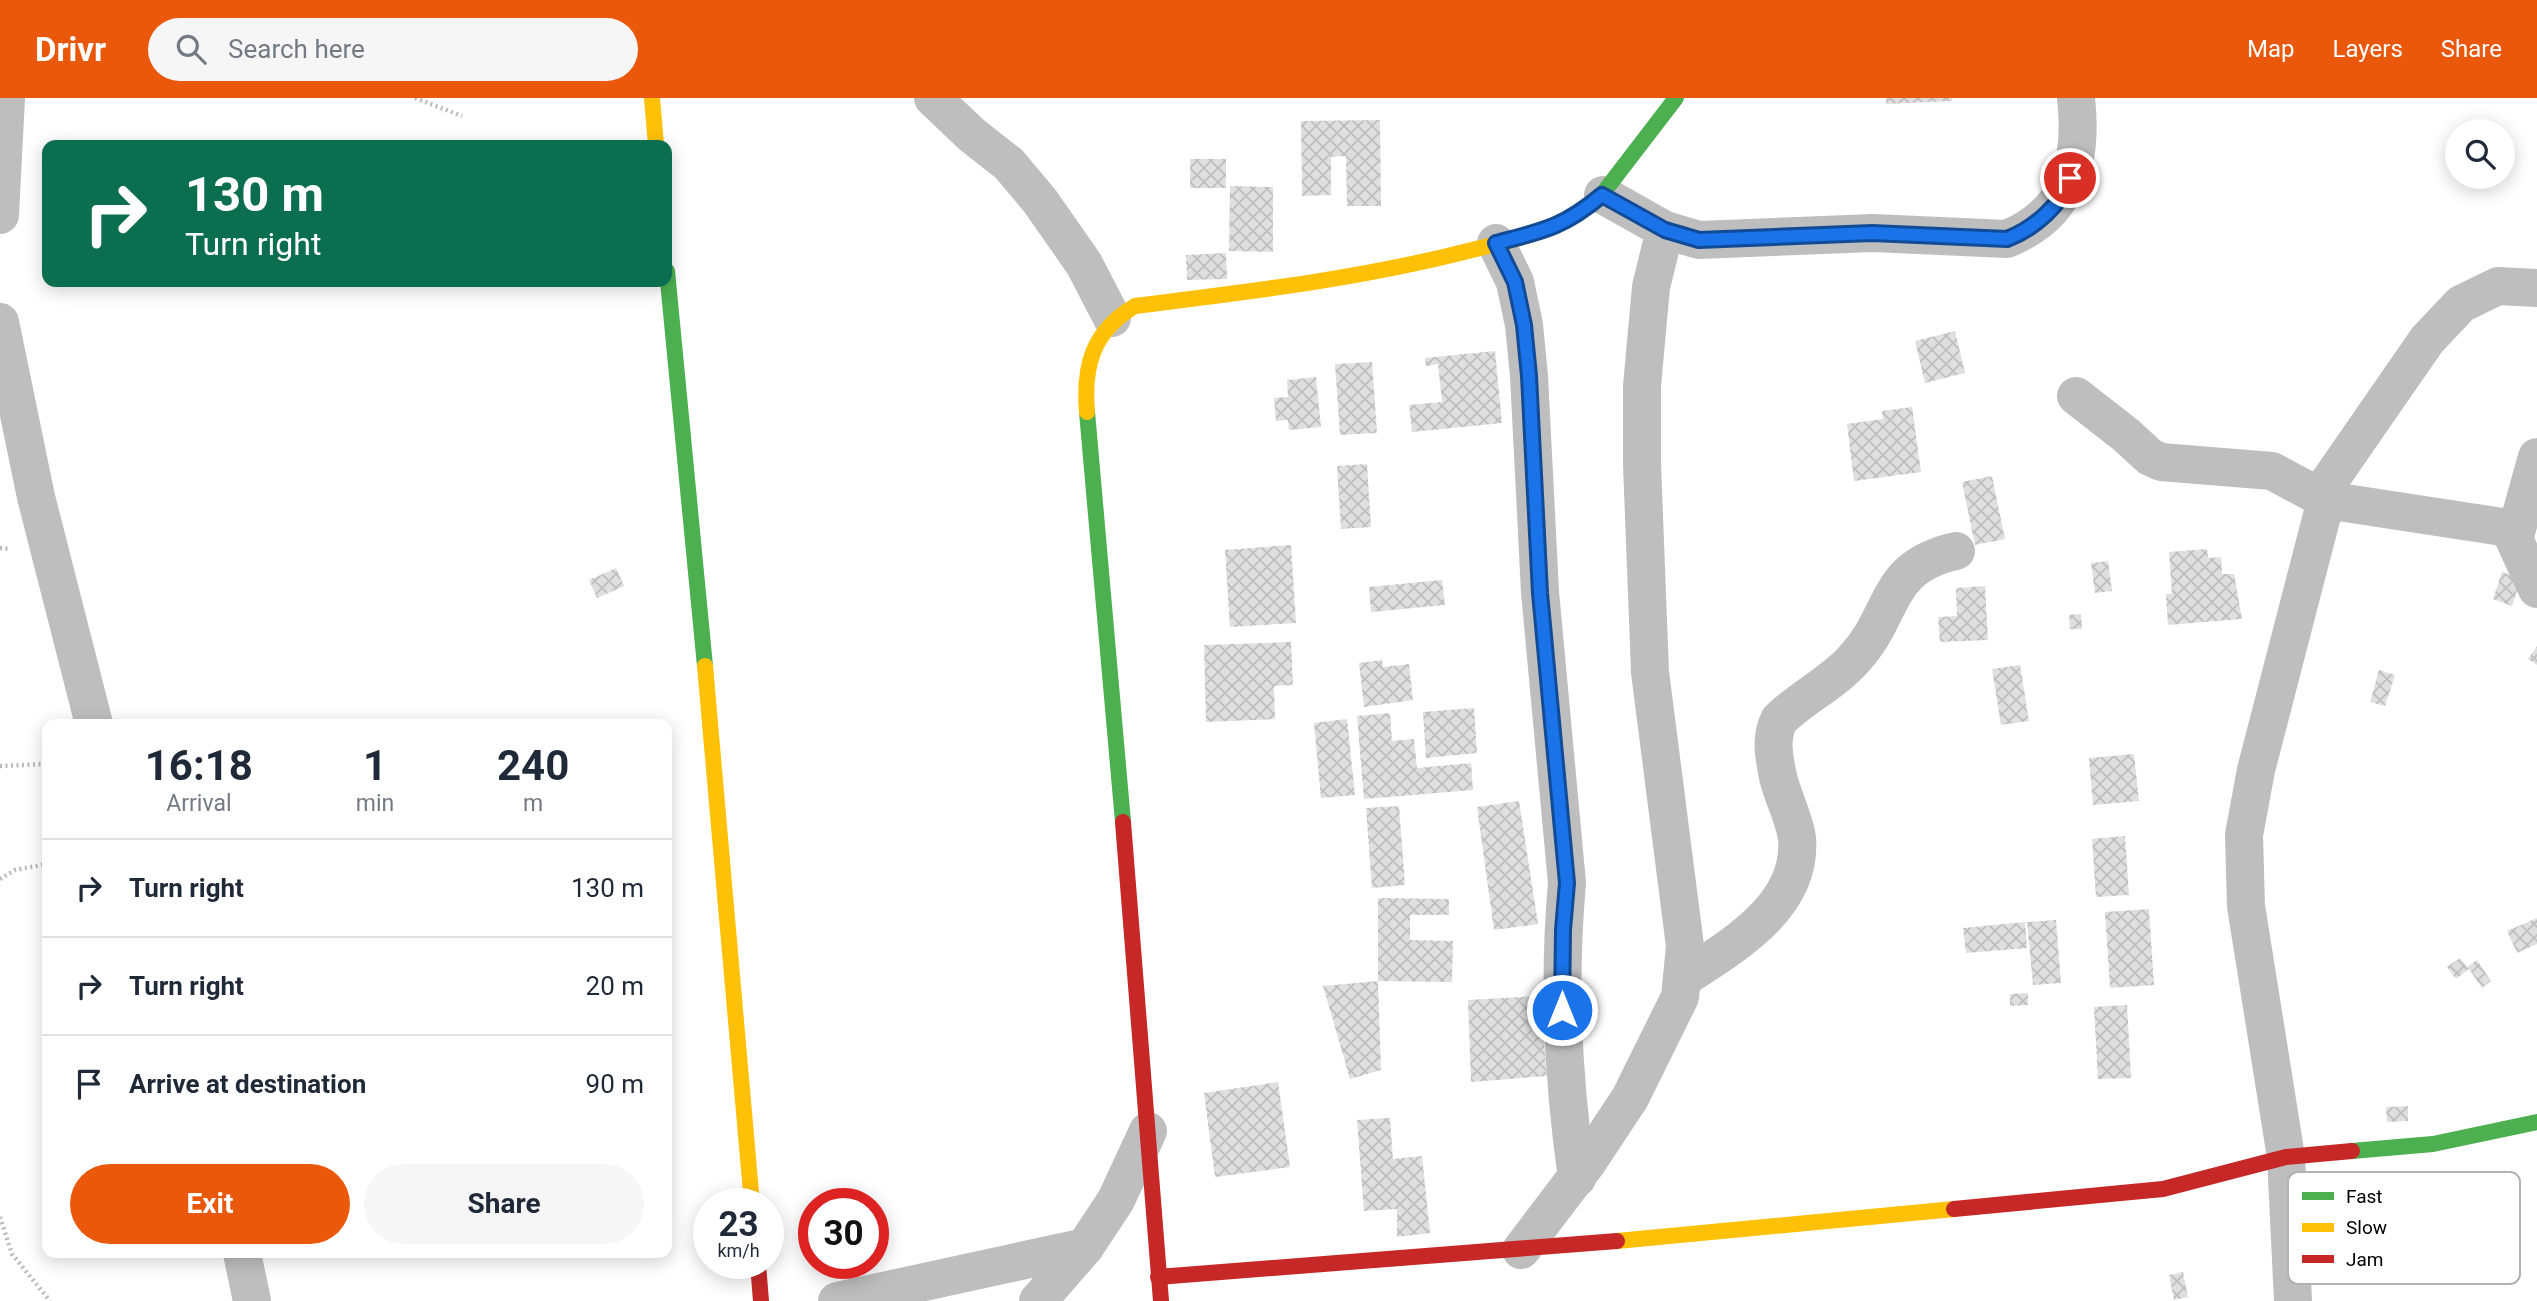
<!DOCTYPE html>
<style>
:root{--surface:#fff;--page:#f6f6f7;--text:#1f2937;--muted:#747a83;--line:#e0e1e3;--accent:#ea580c}
body{margin:0;font-family:Roboto,sans-serif;background:var(--page);color:var(--text);height:100vh;display:flex;flex-direction:column;font-size:26px;white-space:nowrap}
*{box-sizing:border-box;margin:0}
p{font-size:23px;color:var(--muted)}
.icon{flex:none;width:38px;height:38px;fill:none;stroke:currentColor;stroke-width:2;stroke-linecap:round;stroke-linejoin:round}
.map{position:relative;flex:1;overflow:hidden}
.side{position:absolute;left:42px;top:621px;width:630px;height:539px;display:flex;flex-direction:column;background:var(--surface);border-radius:14px;box-shadow:0 4px 18px #0003}
.side>*{flex:none}
.hud{position:absolute;left:42px;top:42px;width:630px;height:147px;border-radius:14px;box-shadow:0 4px 18px #0003;background:#0b6e4f;color:#fff;overflow:hidden}
.buttons{position:absolute;left:2445px;top:21px;display:grid;gap:14px}
.buttons a{display:grid;place-items:center;width:70px;height:70px;border-radius:50%;background:var(--surface);box-shadow:0 4px 18px #0003;font-size:35px}
.speed{position:absolute;left:693px;top:1090px;display:flex;gap:14px;font-size:35px;font-weight:700;text-align:center}
.speed>*{display:grid;place-content:center;width:91px;height:91px;border-radius:50%;background:var(--surface);box-shadow:0 4px 18px #0003;line-height:1}
.speed small{font-size:18px;font-weight:400}
.speed .limit{border:10px solid #d22;background:#fff;color:#111}
.pin{position:absolute;display:grid;place-items:center;width:60px;height:60px;color:#fff;margin:-30px;border:4px solid #fff;border-radius:50%;box-shadow:0 2px 7px #0007}
.me{position:absolute;width:77px;margin:-38px;rotate:0deg;stroke-linejoin:round;filter:drop-shadow(0 0 5px #0008)}
.turn{display:flex;align-items:center;gap:24px;height:147px;padding:0 28px;font-size:32px}
.turn .icon{width:91px;height:91px;stroke-width:2.5}
.turn b{display:block;font-size:49px;line-height:60px}
.eta{display:flex;justify-content:space-evenly;align-items:center;height:119px;text-align:center}
.eta b{font-size:42px;font-weight:700;line-height:49px}
.primary-button{display:flex;gap:14px;margin-top:auto;padding:14px 28px}
.primary-button a{flex:1;height:80px;border-radius:42px;background:var(--accent);color:#fff;font-size:28px;font-weight:700;line-height:80px;text-align:center}
.primary-button a+a{background:var(--page);color:var(--text)}
ul{padding:0;list-style:none}
li{display:flex;align-items:center;gap:21px;height:98px;padding:0 28px;border-top:2px solid var(--line)}
li div{flex:1}
li b{display:block;font-size:26px}
li em{font-style:normal}
header{display:flex;align-items:center;gap:42px;box-sizing:border-box;height:98px;padding:0 35px;background:var(--accent);color:#fff}
header strong{font-size:33px}
nav{display:flex;gap:38px;margin-inline-start:auto;font-size:24px}
.search{width:490px;height:63px;background:var(--page);display:flex;align-items:center;gap:18px;box-sizing:border-box;padding:0 24px;border-radius:38px;color:var(--muted);font-size:26px}
.map>svg:first-child{display:block}
.building{fill:url(#building-cross-hatch)}
.lines{fill:none;stroke-linecap:round;stroke-linejoin:round}
.path{stroke:#b9b9b9;stroke-width:4.5;stroke-dasharray:2 3.5;stroke-linecap:butt}
.street{stroke:#bebebe;stroke-width:38}
.fast{stroke:#4caf50;stroke-width:16}
.slow{stroke:#ffc107;stroke-width:16}
.jam{stroke:#c62828;stroke-width:16}
.route-casing{stroke:#114b97;stroke-width:18}
.route{stroke:#1a73e8;stroke-width:12}
.key{fill:#fff;stroke:#b2b2b2;stroke-width:2}
.key-label{font-size:19px;fill:#000}
</style>
<header>
<strong>Drivr</strong>
<div class="search"><svg class="icon" aria-label="search" viewBox="0 0 24 24"><circle cx="10" cy="10" r="6"/><path d="M15 15l6 6"/></svg>Search here</div>
<nav><a>Map</a><a>Layers</a><a>Share</a></nav>
</header>
<div class="map">
<svg width="2537" height="1203" viewBox="0 0 2537 1203">
<defs>
<pattern id="building-cross-hatch" width="8" height="8" patternUnits="userSpaceOnUse" patternTransform="scale(1.75)"><rect width="8" height="8" fill="#dfdfdf"/><path d="M0 0l8 8M0 8l8-8" fill="none" stroke="#bebebe"/></pattern>
</defs>
<rect width="100%" height="100%" fill="#fff"/>
<g class="building">
<path d="M1886,0h66v3l-66,3z"/>
<path d="M1380,22l1,86h-34l-1,-50 -15,1v38l-29,1 -1,-75z"/>
<rect x="1190" y="61" width="36" height="29"/>
<path d="M1230,88l43,1v65l-44,-1z"/>
<path d="M1226,155l1,26 -40,1 -1,-25z"/>
<path d="M1955,233l10,42 -40,10 -10,-42z"/>
<path d="M1495,253l7,72 -90,9 -3,-27 33,-3 -4,-38 -12,2 -1,-8z"/>
<path d="M1372,264l5,71 -37,2 -5,-71z"/>
<path d="M1316,279l5,50 -32,3 -1,-10 -12,1 -2,-23 14,-1 -1,-17z"/>
<path d="M1912,309l9,65 -67,9 -7,-57 36,-5 -1,-8z"/>
<path d="M1367,366l4,63 -30,2 -4,-63z"/>
<path d="M1992,378l13,63 -30,6 -13,-63z"/>
<path d="M1291,447l5,78 -66,4 -5,-77z"/>
<path d="M2207,451l1,9 13,-1 1,17h12l8,45 -74,6 -2,-31h6l-3,-42z"/>
<path d="M2108,463l4,30 -17,2 -4,-30z"/>
<path d="M616,470l8,18 -27,12 -8,-18z"/>
<path d="M2502,474l19,7 -9,27 -19,-7z"/>
<path d="M1442,482l3,25 -74,7 -2,-25z"/>
<path d="M1985,488l3,54 -48,2 -2,-25 19,-1 -1,-28z"/>
<path d="M2081,516l1,15h-12l-1,-14z"/>
<path d="M1291,544l2,43 -19,1 1,33 -69,3 -2,-77z"/>
<path d="M2537,548v19l-9,-6z"/>
<path d="M1382,562l1,7 26,-3 4,36 -49,7 -5,-44z"/>
<path d="M2020,567l9,56 -28,4 -9,-56z"/>
<path d="M2379,572l16,5 -10,31 -15,-4z"/>
<path d="M1474,610l3,45 -51,5 -3,-46z"/>
<path d="M1390,615l2,28 22,-2 3,29 54,-5 2,27 -109,9 -7,-83z"/>
<path d="M1347,621l8,76 -34,3 -7,-75z"/>
<path d="M2134,656l5,47 -46,4 -4,-47z"/>
<path d="M1519,703l19,123 -44,6 -17,-123z"/>
<path d="M1399,708l6,79 -33,3 -6,-80z"/>
<path d="M2125,738l4,59 -33,2 -4,-58z"/>
<path d="M1378,800l71,1v16h-39v25l43,1 -1,41 -74,-1z"/>
<path d="M2149,811l5,76 -44,3 -5,-76z"/>
<path d="M2537,820v26l-20,9 -10,-22z"/>
<path d="M2056,822l5,63 -28,2 -6,-63z"/>
<path d="M2025,824l2,26 -61,5 -3,-25z"/>
<path d="M2460,860l7,9 10,-7 14,21 -9,7 -13,-19 -13,10 -9,-12z"/>
<path d="M1378,883l3,89 -31,9 -27,-93z"/>
<path d="M2028,895v12l-18,1v-12z"/>
<path d="M1540,898l7,80 -76,6 -3,-82z"/>
<path d="M2127,907l4,73 -33,1 -4,-72z"/>
<path d="M1278,984l12,85 -75,10 -11,-84z"/>
<path d="M2408,1008v15l-21,1 -1,-15z"/>
<path d="M1390,1020l3,41 29,-3 8,77 -33,4v-28l-33,2 -7,-91z"/>
<path d="M2183,1174l5,25 -14,3 -5,-25z"/>
</g>
<g class="lines">
<g class="path">
<path d="M415,0l47,18"/>
<path d="M0,450l11,1"/>
<path d="M0,668l47,-2"/>
<path d="M0,781l15,-9 32,-6"/>
<path d="M0,1119l12,37 38,47"/>
</g>
<g class="street">
<path d="M933,0l39,37 37,29 31,37 44,63 28,54"/>
<path d="M1603,97l62,35 34,10 174,-7 134,6c63,-26 76,-78 69,-141"/>
<path d="M0,117l6,-117"/>
<path d="M1496,145l19,39 9,43 5,51 11,216 27,291c-9,99 -4,197 10,295"/>
<path d="M0,224l36,175 58,227"/>
<path d="M2076,298l50,39 24,22 11,5 111,9 54,29 183,28 28,61"/>
<path d="M2319,398l108,-156 34,-36 37,-18 39,2"/>
<path d="M2515,438l22,-79"/>
<path d="M1682,881c49,-32 121,-72 115,-141 -3,-21 -14,-40 -19,-61 -4,-21 -8,-38 1,-57 23,-23 54,-37 75,-61 42,-45 29,-92 102,-108"/>
<path d="M1521,1152l66,-87 43,-65 50,-101 5,-51 -35,-274 -8,-208v-78l9,-99 14,-57"/>
<path d="M242,1155l10,48"/>
<path d="M837,1203l248,-54"/>
<path d="M1038,1203l47,-54 31,-47 32,-69"/>
<path d="M2293,1203l-7,-144 -40,-251 -2,-71 12,-65 70,-270"/>
</g>
<g class="fast">
<path d="M1600,99l76,-99"/>
<path d="M667,173l38,395"/>
<path d="M1087,314l36,410"/>
<path d="M2352,1053l81,-7 104,-22"/>
</g>
<g class="slow">
<path d="M652,0l4,47"/>
<path d="M1087,314c-4,-47 6,-81 48,-106 112,-14 223,-27 333,-55 53,-14 88,-17 132,-54"/>
<path d="M705,568l47,538"/>
<path d="M1617,1143l337,-32"/>
</g>
<g class="jam">
<path d="M1123,724l38,479"/>
<path d="M1954,1111l209,-20 123,-32 66,-6"/>
<path d="M758,1166l3,37"/>
<path d="M1158,1179l459,-36"/>
</g>
</g>
<g class="lines">
<g class="route-casing">
<path id="route" d="M1562,912l1,-80 4,-47 -27,-290 -11,-217 -5,-51 -9,-43 -19,-39c47,-12 68,-16 106,-48l63,35 34,10 173,-7 135,6c26,-10 55,-34 63,-61"/>
</g>
<use href="#route" class="route"/>
</g>
<rect x="2288" y="1074" width="232" height="112" rx="10" class="key"/>
<rect x="2302" y="1094" width="32" height="8" fill="#4caf50"/>
<rect x="2302" y="1125" width="32" height="9" fill="#ffc107"/>
<rect x="2302" y="1157" width="32" height="8" fill="#c62828"/>
<g class="key-label">
<text x="2346" y="1105">Fast</text>
<text x="2346" y="1136">Slow</text>
<text x="2346" y="1168">Jam</text>
</g>
</svg>
<div class="buttons">
<a><svg class="icon" aria-label="search" viewBox="0 0 24 24"><circle cx="10" cy="10" r="6"/><path d="M15 15l6 6"/></svg></a>
</div>
<div class="speed"><div>23<small>km/h</small></div><div class="limit">30</div></div>
<div class="pin" style="left:2070px;top:80px;background:#d93025"><svg class="icon" aria-label="arrive" viewBox="0 0 24 24"><path d="M6 21V4h12l-3 4 3 4H6"/></svg></div>
<svg class="me" style="left:1562px;top:912px" viewBox="-20 -20 40 40"><circle r="17" fill="#1a73e8" stroke="#fff" stroke-width="3"/><path d="M0-11L8 9 0 5-8 9z" fill="#fff"/></svg>
<div class="hud">
<div class="turn"><svg class="icon" aria-label="right" viewBox="0 0 24 24"><path d="M7 20v-9h11M14 6l5 5-5 5"/></svg><div><b>130 m</b>Turn right</div></div>
</div>
<section class="side">
<div class="eta">
<div><b>16:18</b><p>Arrival</p></div>
<div><b>1</b><p>min</p></div>
<div><b>240</b><p>m</p></div>
</div>
<ul>
<li><svg class="icon" aria-label="right" viewBox="0 0 24 24"><path d="M7 20v-9h11M14 6l5 5-5 5"/></svg><div><b>Turn right</b></div><em>130 m</em></li>
<li><svg class="icon" aria-label="right" viewBox="0 0 24 24"><path d="M7 20v-9h11M14 6l5 5-5 5"/></svg><div><b>Turn right</b></div><em>20 m</em></li>
<li><svg class="icon" aria-label="arrive" viewBox="0 0 24 24"><path d="M6 21V4h12l-3 4 3 4H6"/></svg><div><b>Arrive at destination</b></div><em>90 m</em></li>
</ul>
<div class="primary-button"><a>Exit</a><a>Share</a></div>
</section>
</div>
